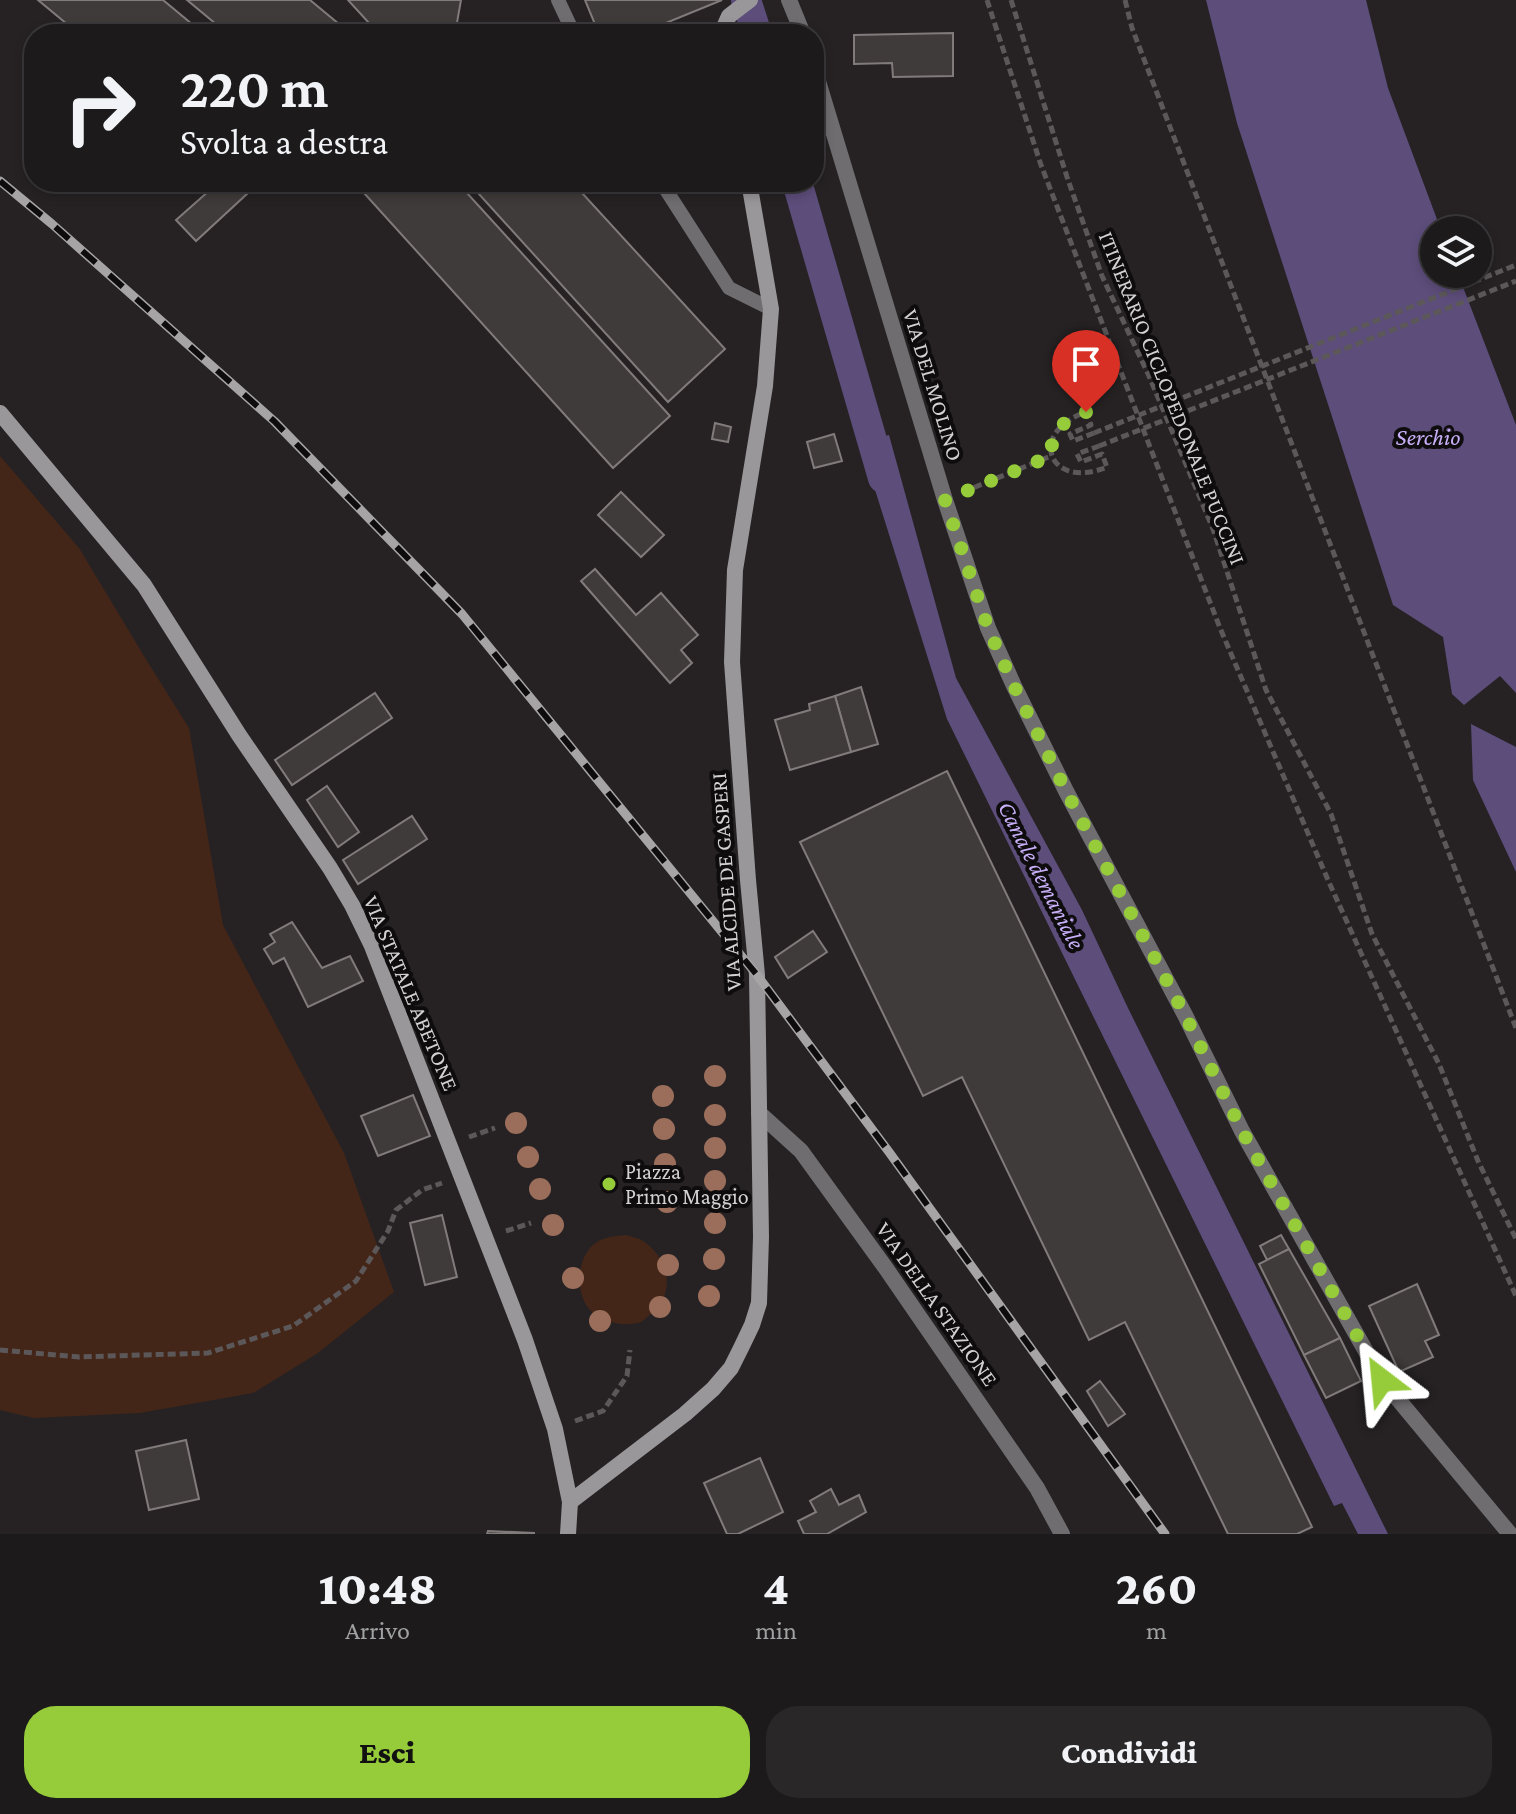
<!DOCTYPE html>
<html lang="it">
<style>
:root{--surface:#1c1a1b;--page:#292728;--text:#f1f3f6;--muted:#a0a1a3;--line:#3a383a;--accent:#96cc3a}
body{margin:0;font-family:"Crimson Pro",serif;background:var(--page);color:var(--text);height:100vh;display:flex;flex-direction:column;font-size:30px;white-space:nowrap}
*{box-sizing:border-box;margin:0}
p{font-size:26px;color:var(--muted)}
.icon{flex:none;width:44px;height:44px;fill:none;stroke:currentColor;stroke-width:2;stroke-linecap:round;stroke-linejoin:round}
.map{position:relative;height:1534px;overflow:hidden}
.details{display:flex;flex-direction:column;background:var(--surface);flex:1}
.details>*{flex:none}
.banner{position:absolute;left:24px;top:24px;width:800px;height:168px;border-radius:32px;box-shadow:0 4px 12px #0003,0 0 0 2px var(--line);background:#1c1a1b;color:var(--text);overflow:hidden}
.fabs{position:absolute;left:1420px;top:216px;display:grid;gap:16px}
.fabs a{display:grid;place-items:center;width:72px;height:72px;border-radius:50%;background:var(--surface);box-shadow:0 4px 12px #0003,0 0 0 2px var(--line);font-size:40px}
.pin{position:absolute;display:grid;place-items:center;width:68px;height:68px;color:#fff;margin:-82px -34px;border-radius:50% 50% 50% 0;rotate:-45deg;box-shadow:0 0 8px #0007}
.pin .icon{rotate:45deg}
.me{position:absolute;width:88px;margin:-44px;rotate:331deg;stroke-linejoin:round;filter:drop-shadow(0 0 6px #0008)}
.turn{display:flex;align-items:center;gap:28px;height:168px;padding:0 24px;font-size:36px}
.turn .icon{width:104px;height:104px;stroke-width:2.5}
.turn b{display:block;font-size:56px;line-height:68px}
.eta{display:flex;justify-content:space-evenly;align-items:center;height:136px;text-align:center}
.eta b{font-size:48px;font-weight:800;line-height:56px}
.primary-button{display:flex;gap:16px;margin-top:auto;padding:16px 24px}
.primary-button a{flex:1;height:92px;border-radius:32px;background:var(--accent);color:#111;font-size:32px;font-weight:800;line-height:92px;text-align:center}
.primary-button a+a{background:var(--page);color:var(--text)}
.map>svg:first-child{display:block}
.green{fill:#432618}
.water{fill:#5c4d7a}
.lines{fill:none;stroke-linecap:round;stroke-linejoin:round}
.canal{stroke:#5c4d7a;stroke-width:30}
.building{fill:#403b3b;stroke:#817b7b;stroke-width:2}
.path{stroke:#5c585a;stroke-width:5;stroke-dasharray:8 4;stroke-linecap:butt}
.lane{stroke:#6f6d6f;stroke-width:14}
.street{stroke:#6f6d6f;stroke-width:16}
.secondary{stroke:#9a979a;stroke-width:16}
.rail-casing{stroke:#a7a4a5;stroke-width:9}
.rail{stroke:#0e0c0d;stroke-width:6;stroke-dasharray:18;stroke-linecap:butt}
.path-bridge{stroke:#5c585a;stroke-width:5;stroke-dasharray:8 4;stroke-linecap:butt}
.tree{fill:#9a6e5a}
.route{stroke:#96cc3a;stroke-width:14;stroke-dasharray:0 25.2}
.poi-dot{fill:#96cc3a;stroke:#0e0c0d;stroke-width:3}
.labels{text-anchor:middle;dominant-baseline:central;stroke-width:8;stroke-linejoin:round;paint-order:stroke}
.street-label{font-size:22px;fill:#d4d1d2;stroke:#0e0c0d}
.poi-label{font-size:22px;fill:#d4d1d2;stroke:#0e0c0d;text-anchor:start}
.water-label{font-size:24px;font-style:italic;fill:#c8b0f9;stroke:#0e0c0d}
</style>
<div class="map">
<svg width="1516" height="1534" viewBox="0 0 1516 1534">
<rect width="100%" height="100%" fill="#262224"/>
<g class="green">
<path d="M0,456l79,92 68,113 42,67 34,197 121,228 50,139 -76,61 -65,40 -113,20 -106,5 -34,-8z"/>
<path d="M626,1235c6,2 12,3 17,6 24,16 33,48 12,69 -4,3 -10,10 -14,12 -14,5 -36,1 -48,-9 -19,-16 -18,-57 4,-71 8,-5 19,-6 29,-7z"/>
</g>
<g class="water">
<path d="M1206,0h160l22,88 53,142h-7v44h24l58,151v268l-16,-17 -36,29 -12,-11 -9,-57 -50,-32 -156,-482z"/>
<path d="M889,435l67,243 126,232 46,98 260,526h-30l-16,-31 -8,3 -387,-787 -87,-277z"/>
<path d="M1471,724l45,23v125l-43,-92z"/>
</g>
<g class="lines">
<g class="canal">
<path d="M746,0l11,34"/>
<path d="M797,182l86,296"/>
</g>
</g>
<g class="building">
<path d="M38,0h125l41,34h-125z"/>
<path d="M187,0h123l41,34h-123z"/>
<path d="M348,0h113l-6,34h-76z"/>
<path d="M585,0h137l-83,34h-40z"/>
<path d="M953,33v43l-60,1 -1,-14 -38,1v-29z"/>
<path d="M219,182h41l-64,59 -20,-21z"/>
<path d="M354,182h103l213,234 -57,52z"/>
<path d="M468,182h104l153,167 -57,53z"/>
<path d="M715,423l16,4 -3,15 -16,-3z"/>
<path d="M834,434l8,27 -28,7 -7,-26z"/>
<path d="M621,492l43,43 -23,22 -43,-42z"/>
<path d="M595,569l41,46 25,-22 37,42 -17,15 11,13 -22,20 -89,-102z"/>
<path d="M861,687l17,57 -27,8 -16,-56z"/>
<path d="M375,693l17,25 -100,67 -17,-25z"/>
<path d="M835,696l16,56 -61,18 -15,-50 35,-10 -1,-6z"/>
<path d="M947,771l365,756 -15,7h-69l-103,-212 -36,18 -127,-263 -39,19 -123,-254z"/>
<path d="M327,786l32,46 -21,15 -31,-47z"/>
<path d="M412,816l15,23 -69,45 -15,-24z"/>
<path d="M292,922l30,46 28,-12 13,25 -55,26 -24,-49 -11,6 -9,-15 11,-7 -5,-8z"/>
<path d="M813,931l14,21 -39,26 -13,-21z"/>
<path d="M413,1095l17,41 -52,20 -17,-40z"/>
<path d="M442,1215l15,62 -32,8 -15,-62z"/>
<path d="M1281,1235l8,14 -22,11 -7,-14z"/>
<path d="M1289,1249l51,89 -36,17 -45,-91z"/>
<path d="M1417,1284l22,51 -14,6 8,16 -34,15 -30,-66z"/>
<path d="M1340,1338l21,43 -35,17 -22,-43z"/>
<path d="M1100,1381l25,33 -17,12 -21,-35z"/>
<path d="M186,1440l13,59 -50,11 -13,-59z"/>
<path d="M760,1458l23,54 -45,22h-11l-23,-51z"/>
<path d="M831,1489l8,16 20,-10 7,17 -39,22h-23l-6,-13 18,-9 -6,-11z"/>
<path d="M488,1531l47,2 -48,1z"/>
</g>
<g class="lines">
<g class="path">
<path d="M987,0l54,165 179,463 108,252 188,416"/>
<path d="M1011,0l56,177 35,99 47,100 64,153 53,161 65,124 41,120 67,130 39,97 38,78"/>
<path d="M1125,0l7,28 384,1000"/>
<path d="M1094,433l-21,8 -3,-7 21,-9 -5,-13c-60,21 -37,79 21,55l-5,-13 -21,8 -4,-8 22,-8"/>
<path d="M963,492l88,-36"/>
<path d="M469,1137l26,-9"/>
<path d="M506,1231l25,-8"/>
<path d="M0,1350l79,7 129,-4 85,-27 63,-45 32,-50 8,-21 26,-20 20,-7"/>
<path d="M575,1421l28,-10 24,-35 3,-26"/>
</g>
<g class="lane">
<path d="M558,0l16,34"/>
<path d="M661,182l68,106 42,21"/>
</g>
<g class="street">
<path d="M789,0l14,34"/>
<path d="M814,68l131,432 43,128 26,58 52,105 119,224 57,116 140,249 128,154"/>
<path d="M759,1113l42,38 84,116 152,221 25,46"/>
</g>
<g class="secondary">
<path d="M721,34l8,-18 21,-16"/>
<path d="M0,413l144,172 95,150 91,133 22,37 20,41 153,394 30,89 15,73 -2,32"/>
<path d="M570,1502l115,-88 28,-25 18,-21 10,-20 11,-23 7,-22 2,-66 -4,-262 -9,-95 -16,-218 3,-92 30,-184 6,-77 -22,-127"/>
</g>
<g class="rail-casing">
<path id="rail" d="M0,181l52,43 222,197 188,193 295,361 132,177 276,382"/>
</g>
<use href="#rail" class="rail"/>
<g class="path-bridge">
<path d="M1094,433l422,-168"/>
<path d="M1099,446l417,-165"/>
</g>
</g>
<g class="tree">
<circle cx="715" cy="1076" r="11"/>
<circle cx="663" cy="1096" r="11"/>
<circle cx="715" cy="1115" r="11"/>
<circle cx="516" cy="1123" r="11"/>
<circle cx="664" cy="1129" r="11"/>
<circle cx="715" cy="1148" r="11"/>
<circle cx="528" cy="1157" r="11"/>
<circle cx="665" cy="1164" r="11"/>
<circle cx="715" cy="1181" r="11"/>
<circle cx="540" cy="1189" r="11"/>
<circle cx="667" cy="1202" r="11"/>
<circle cx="715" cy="1223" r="11"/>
<circle cx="553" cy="1225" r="11"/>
<circle cx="714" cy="1259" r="11"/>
<circle cx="668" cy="1265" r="11"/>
<circle cx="573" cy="1278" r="11"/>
<circle cx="709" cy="1296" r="11"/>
<circle cx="660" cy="1307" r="11"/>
<circle cx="600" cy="1321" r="11"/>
</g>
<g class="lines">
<path class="route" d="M1086,412c-23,8 -35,19 -35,44l-106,44 43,128 26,58 52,105 119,224 57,116 140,249"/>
</g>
<circle class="poi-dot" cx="609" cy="1184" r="8"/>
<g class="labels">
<g class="street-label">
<text transform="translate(933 385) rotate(73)">VIA DEL MOLINO</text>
<text transform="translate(1172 398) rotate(68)">ITINERARIO CICLOPEDONALE PUCCINI</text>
<text transform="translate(726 882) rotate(-94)">VIA ALCIDE DE GASPERI</text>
<text transform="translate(411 993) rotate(67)">VIA STATALE ABETONE</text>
<text transform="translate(937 1304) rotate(55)">VIA DELLA STAZIONE</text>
</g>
<g class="poi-label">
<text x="625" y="1171">Piazza<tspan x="625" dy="25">Primo Maggio</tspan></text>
</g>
<g class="water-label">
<text x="1428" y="436">Serchio</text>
<text transform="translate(1042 875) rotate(63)">Canale demaniale</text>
</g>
</g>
</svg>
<div class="fabs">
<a><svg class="icon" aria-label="layers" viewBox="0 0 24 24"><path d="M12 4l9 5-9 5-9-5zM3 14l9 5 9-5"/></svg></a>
</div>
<div class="pin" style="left:1086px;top:412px;background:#d93025"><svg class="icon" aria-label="arrive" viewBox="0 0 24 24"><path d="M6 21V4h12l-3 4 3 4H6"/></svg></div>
<svg class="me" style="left:1382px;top:1380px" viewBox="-20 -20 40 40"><path d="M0-17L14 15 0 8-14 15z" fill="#96cc3a" stroke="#fff" stroke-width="4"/></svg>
<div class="banner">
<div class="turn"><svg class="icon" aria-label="right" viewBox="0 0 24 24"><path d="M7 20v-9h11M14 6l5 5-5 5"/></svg><div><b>220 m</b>Svolta a destra</div></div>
</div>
</div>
<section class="details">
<div class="eta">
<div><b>10:48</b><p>Arrivo</p></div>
<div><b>4</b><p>min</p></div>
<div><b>260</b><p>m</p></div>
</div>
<div class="primary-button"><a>Esci</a><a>Condividi</a></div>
</section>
